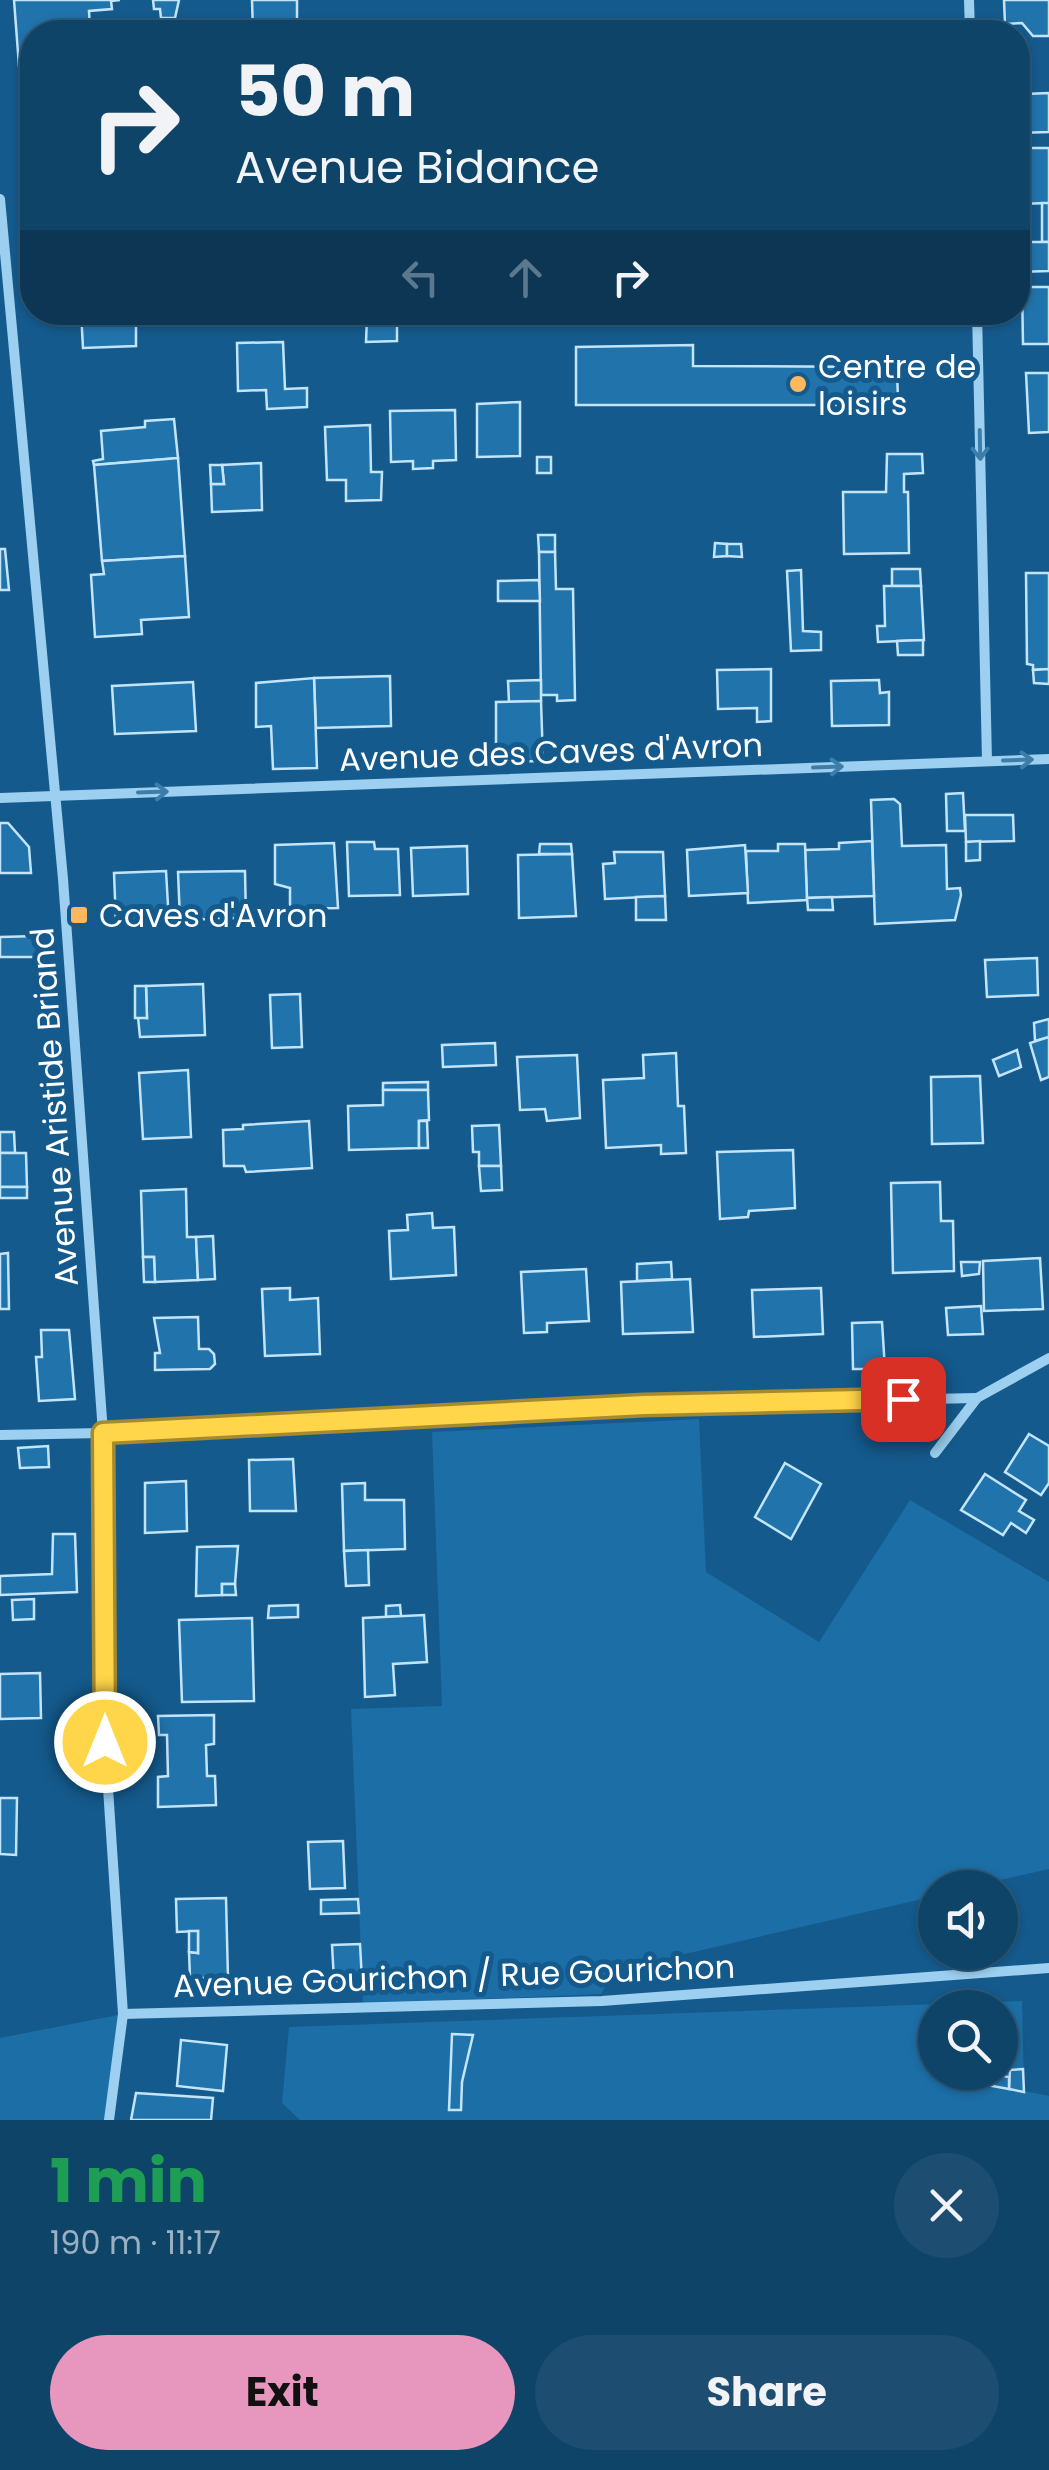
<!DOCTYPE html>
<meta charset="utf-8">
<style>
:root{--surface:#0f4469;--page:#1d4e71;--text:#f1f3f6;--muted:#9bb0c0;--line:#2f5c7d;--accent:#e797bd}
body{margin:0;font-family:Poppins,sans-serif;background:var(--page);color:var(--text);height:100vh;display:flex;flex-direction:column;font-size:38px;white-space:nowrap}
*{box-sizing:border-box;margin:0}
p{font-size:32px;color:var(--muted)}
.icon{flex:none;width:55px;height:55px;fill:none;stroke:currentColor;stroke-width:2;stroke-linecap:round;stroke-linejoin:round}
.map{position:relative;height:2120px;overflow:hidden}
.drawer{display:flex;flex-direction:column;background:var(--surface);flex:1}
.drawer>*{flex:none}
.guide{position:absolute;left:20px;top:20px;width:1010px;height:305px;border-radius:40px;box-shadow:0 2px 8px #0004,0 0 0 2px var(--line);background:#0f4469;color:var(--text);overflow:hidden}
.fabs{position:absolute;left:918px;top:1870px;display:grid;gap:20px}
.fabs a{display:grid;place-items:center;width:100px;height:100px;border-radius:50%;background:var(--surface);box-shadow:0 2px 8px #0004,0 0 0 2px var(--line);font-size:50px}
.pin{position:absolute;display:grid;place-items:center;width:85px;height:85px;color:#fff;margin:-42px;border-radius:20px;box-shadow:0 5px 15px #0006}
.me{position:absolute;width:110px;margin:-55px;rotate:0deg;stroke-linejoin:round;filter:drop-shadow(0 0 8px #0008)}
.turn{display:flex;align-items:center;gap:35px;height:210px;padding:0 50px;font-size:45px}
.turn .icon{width:130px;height:130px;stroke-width:2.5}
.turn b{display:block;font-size:70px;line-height:85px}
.lanes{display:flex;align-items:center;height:95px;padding:0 50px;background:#0003;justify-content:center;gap:50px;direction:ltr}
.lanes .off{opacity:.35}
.round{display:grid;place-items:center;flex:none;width:105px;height:105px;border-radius:52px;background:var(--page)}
.overview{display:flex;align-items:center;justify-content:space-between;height:170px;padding:0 50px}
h1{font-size:60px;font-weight:700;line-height:75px;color:#1e9e55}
.button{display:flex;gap:20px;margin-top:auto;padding:20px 50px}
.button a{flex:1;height:115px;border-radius:60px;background:var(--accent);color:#111;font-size:40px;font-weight:700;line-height:115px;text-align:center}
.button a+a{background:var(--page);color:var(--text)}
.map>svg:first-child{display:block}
.green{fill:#1c6ea6;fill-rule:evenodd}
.building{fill:#2173ab;stroke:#c3e5fc;stroke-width:2.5}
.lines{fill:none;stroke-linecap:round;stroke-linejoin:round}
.minor{stroke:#9ccff0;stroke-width:10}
.oneway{stroke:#3d7daa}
.route-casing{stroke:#a68a30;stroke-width:25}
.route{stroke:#ffd54a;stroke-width:18}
.poi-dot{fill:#ffb85c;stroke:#145a8c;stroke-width:4}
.labels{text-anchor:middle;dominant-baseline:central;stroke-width:10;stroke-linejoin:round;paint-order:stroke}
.poi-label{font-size:32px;fill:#fff;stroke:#145a8c;text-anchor:start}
.street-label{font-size:32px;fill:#fff;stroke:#145a8c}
</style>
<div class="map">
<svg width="1049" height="2120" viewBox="0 0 1049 2120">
<rect width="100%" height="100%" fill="#145a8c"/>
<g class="green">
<path d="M699,1419l7,153 113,70 91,-142 139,82v287l-79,18 -35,1v8l-289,67 10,11 -44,1 -11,19 -238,10 -12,-295 91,-3 -10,-274z"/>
<path d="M1022,2001l2,90 25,5v24h-749l-18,-17 7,-76zM935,2008h65v64h-65z"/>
<path d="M123,2014l-14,106h-109v-82z"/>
</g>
<g class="building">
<path d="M14,0h106l-9,1 1,8 -23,2 1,18 -58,3v33l-13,1z"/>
<path d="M153,0h26l-4,18h-14l-1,-9h-6z"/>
<path d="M252,0h45v21h-23v11h-21z"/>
<path d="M1004,0h45v36h-16l-11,-13 -17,1z"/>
<path d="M135,22l1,10h-41v-5z"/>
<path d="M1049,93v39l-31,1v-16l8,-1v-22z"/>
<path d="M1018,148h31v55l-31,1z"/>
<rect x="1042" y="203" width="7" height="39"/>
<path d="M1018,242h31v29l-31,1z"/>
<path d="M1022,287h27v57h-26z"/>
<path d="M81,312h55v34l-53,2z"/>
<path d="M367,317h30v24l-31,1z"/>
<path d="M283,342l2,47 22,-1v19l-40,2 -1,-19 -28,1 -1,-48z"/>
<path d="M693,345v21l194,1 10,3 1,31h-10v4h-312v-58z"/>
<path d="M1026,373h23v59l-20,1z"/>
<path d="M520,402v54l-43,1v-53z"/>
<path d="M455,410l1,50 -23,1v7l-20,1v-8l-22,1 -1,-51z"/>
<path d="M174,419l4,39 -84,7 -1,-4 10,-2 -2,-28 44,-4v-6z"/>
<path d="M370,425l1,47h11l-1,28 -35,1v-21h-19l-2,-53z"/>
<path d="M887,454h35l1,19 -19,1v18h4l1,61 -65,1 -1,-62h43z"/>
<rect x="537" y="457" width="14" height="16"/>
<path d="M178,458l7,98 -83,5 -8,-96z"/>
<path d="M261,463l1,47 -50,2 -1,-28h13l-2,-19z"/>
<path d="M210,465h12l2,19h-13z"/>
<path d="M538,535h17v17h-16z"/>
<path d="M715,543l12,1v12l-13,1z"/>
<path d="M727,544h14l1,13 -15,-1z"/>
<path d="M0,549h5l4,41h-9z"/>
<path d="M539,552h16l1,37h17l2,111 -18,1v-6h-16z"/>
<path d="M185,556l4,61 -48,3 1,14 -47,3 -4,-62 13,-1 -2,-13z"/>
<path d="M892,569h28l1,17h-29z"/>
<path d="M801,570l2,61 18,1v18l-30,1 -4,-80z"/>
<path d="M1026,573h23v96l-16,1v-5l-6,-1z"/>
<path d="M539,580l1,21h-42v-20z"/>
<path d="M884,586h37l3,54 -46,2 -1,-16h8z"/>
<path d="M923,640v15h-25l-1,-14z"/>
<path d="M771,669v52l-14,1v-14l-39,1 -1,-39z"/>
<path d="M1049,669v15l-15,-1 -1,-13z"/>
<path d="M390,676l1,50 -75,2 -2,-50z"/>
<path d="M314,678l3,90 -44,1 -2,-43 -15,1v-44z"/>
<path d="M541,680v21l-32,1 -1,-21z"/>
<path d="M879,680l1,13 9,-1v33l-57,1 -1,-45z"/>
<path d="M193,682l3,49 -81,3 -3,-48z"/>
<path d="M541,701l2,60 -47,1v-60z"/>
<path d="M963,793l2,38h-18l-1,-37z"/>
<path d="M894,799l6,5 2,42 44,-1 1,44 13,-1 1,7 -6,25 -80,4 -4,-124z"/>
<path d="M965,815h48l1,26 -48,1z"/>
<path d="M0,823h8l21,24 2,26h-31z"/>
<path d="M872,841l2,55 -67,2 -2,-48 34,-1v-6z"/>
<path d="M980,841v19l-14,1v-19z"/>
<path d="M347,842h27l1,7h23l2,46 -51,1z"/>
<path d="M334,843l4,65 -48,1v-21l-15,-4v-39z"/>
<path d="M540,844h31l1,10h-33z"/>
<path d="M778,844h27l2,56 -59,3 -2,-52h32z"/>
<path d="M745,845l3,48 -59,3 -2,-46z"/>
<path d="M467,846l1,48 -55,2 -2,-48z"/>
<path d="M614,852h49l2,44 -60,3 -2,-35 12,-1z"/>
<path d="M572,854l4,62 -57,2 -1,-63z"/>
<path d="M166,871l3,51 -53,2 -2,-51z"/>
<path d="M245,871l1,47 -66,2 -2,-48z"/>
<path d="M665,896l1,24h-30v-23z"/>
<path d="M832,897l1,13h-25l-1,-12z"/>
<path d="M37,936l1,21h-38v-20z"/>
<path d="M1037,958l1,37 -51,2 -2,-37z"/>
<path d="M203,984l2,51 -65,2 -2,-20 9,1 -1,-32z"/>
<path d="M135,986h11l1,32h-12z"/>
<path d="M300,994l2,53 -30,1 -2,-53z"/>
<path d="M1049,1019v18l-14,4 -1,-18z"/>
<path d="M1049,1037v40l-8,3 -11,-37z"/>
<path d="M495,1043l1,22 -53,2 -1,-22z"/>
<path d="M1017,1050l4,17 -22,9 -6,-16z"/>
<path d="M676,1053l2,53h6l2,47 -25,1v-9l-55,3 -3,-68 41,-2 -1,-23z"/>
<path d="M577,1055l3,63 -33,3 -2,-12 -25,1 -3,-53z"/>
<path d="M188,1070l3,67 -48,2 -4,-66z"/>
<path d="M980,1076l3,67 -51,1 -1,-67z"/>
<path d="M428,1082v8h-45v-7z"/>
<path d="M383,1090h45l1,30 -10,1v27l-70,2 -1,-44 35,-1z"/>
<path d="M309,1121l3,47 -66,4 -2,-6h-20l-1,-36 20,-1v-4z"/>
<path d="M419,1121h8l1,27h-9z"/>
<path d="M499,1125l2,41h-22v-14h-6l-1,-26z"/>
<path d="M0,1132h14l1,21h-15z"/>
<path d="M793,1150l2,58 -46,3 -1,6 -28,2 -3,-67z"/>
<path d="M0,1153h26l1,34h-27z"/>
<path d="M479,1166h22l1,24 -21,1z"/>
<path d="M940,1182l1,39h12l1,50 -61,2 -2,-90z"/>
<rect x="0" y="1187" width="27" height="11"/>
<path d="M186,1189l1,48h9l2,43 -43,2 -1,-25h-11l-2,-66z"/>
<path d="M432,1213l1,15 21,-1 2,48 -65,4 -2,-48 19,-1 -1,-15z"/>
<path d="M213,1236l2,43 -17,1 -2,-43z"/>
<path d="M8,1253l1,56h-9v-55z"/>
<path d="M143,1257h11l1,25h-11z"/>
<path d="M1040,1258l3,51 -59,2 -1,-50z"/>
<path d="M671,1262l1,17 -35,2v-17z"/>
<path d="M961,1262h19l-1,12 -17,2z"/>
<path d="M586,1269l3,52 -42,2v9l-23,1 -3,-61z"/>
<path d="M690,1279l3,53 -70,2 -2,-52z"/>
<path d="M290,1288v12l28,-2 2,56 -55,2 -3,-67z"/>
<path d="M821,1288l2,46 -69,3 -2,-47z"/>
<path d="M981,1306l2,28 -35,1 -2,-27z"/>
<path d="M198,1317l1,32h10l5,5 1,10 -5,5 -55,1v-17h5l-6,-35z"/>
<path d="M882,1322l3,47h-32l-1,-46z"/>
<path d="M41,1330h28l6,69 -36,2 -3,-44h6z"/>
<path d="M1029,1434l20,12v37l-8,12 -36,-23z"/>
<path d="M48,1446l1,21 -29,1 -2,-20z"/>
<path d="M293,1459l3,52h-46l-1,-51z"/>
<path d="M785,1463l36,21 -30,55 -36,-22z"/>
<path d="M985,1474l41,26 -7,11 15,9 -8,13 -15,-10 -8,12 -42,-25z"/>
<path d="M186,1481l1,50 -42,2v-50z"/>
<path d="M365,1483v17h39l1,49 -61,2 -2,-67z"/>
<path d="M53,1534h22l2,58 -77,3v-19l52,-2z"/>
<path d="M238,1546l-3,38h-13v11l-26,1 1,-49z"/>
<path d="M368,1550l1,35 -23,1 -2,-35z"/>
<path d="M222,1584h13l1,11h-14z"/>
<path d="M34,1599v20l-21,1 -1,-20z"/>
<path d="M298,1605v12l-30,1 1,-12z"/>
<path d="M400,1605l1,11 -15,1v-11z"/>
<path d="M424,1615l3,47 -34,2 2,31 -30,2 -2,-79z"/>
<path d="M252,1618l2,83 -72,1 -3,-82z"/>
<path d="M40,1673l1,45 -41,1v-45z"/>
<path d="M214,1715v29l-8,1 1,31h8l1,29 -58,2v-30l10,-1 -1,-41h-8l-1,-19z"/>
<path d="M0,1798h17l-1,57 -16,-1z"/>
<path d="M343,1841l2,47 -35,1 -2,-47z"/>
<path d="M226,1898l2,80h-38l-1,-26 9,1v-22l-21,1 -1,-33z"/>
<path d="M358,1899l1,14 -38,1v-14z"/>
<path d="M189,1931h9v22l-9,-1z"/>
<path d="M360,1944l2,37h-28l-2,-36z"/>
<path d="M452,2034l21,1 -11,47 -1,28h-12z"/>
<path d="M181,2040l46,5 -4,46 -46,-5z"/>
<path d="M1023,2069l1,23 -15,-3 1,-19z"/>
<path d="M983,2073l26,4v12l-28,-5z"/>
<path d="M136,2093l77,5 -2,22h-80z"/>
</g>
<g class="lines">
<g class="minor">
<path d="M969,0l1,32"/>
<path d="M0,199l63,680 40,554 2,310 18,271 -14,106"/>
<path d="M977,312l10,449"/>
<path d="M0,798l1049,-39"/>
<path d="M0,1435l103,-2 541,-28 333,-7"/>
<path d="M935,1453l42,-55 72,-40"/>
<path d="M123,2014l479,-13 447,-33"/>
</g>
</g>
<defs><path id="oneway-shaft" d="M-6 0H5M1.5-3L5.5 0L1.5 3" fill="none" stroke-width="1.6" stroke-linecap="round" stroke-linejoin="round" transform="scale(2.5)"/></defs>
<g class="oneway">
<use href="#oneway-shaft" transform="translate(980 445) rotate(89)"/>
<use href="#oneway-shaft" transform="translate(1018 760) rotate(-2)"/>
<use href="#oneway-shaft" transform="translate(828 767) rotate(-2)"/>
<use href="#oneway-shaft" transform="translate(153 792) rotate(-2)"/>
</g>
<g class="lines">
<g class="route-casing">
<path id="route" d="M105,1742l-2,-309 541,-28 259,-6"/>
</g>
<use href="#route" class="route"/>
</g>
<g class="poi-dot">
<circle cx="798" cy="384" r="10"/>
<rect x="69" y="905" width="20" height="20" rx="5"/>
</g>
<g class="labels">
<g class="poi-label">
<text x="818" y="366">Centre de<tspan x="818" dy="37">loisirs</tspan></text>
<text x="99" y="915">Caves d'Avron</text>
</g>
<g class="street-label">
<text transform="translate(551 752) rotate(-2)">Avenue des Caves d'Avron</text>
<text transform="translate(54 1107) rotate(-94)">Avenue Aristide Briand</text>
<text transform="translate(454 1976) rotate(-2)">Avenue Gourichon / Rue Gourichon</text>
</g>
</g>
</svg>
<div class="fabs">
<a><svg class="icon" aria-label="sound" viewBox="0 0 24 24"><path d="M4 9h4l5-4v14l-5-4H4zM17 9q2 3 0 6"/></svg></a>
<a><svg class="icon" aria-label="search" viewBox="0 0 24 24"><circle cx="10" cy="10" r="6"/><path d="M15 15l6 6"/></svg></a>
</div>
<div class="pin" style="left:903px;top:1399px;background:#d93025"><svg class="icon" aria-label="arrive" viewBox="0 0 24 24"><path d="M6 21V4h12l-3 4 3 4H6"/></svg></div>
<svg class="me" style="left:105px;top:1742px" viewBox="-20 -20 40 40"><circle r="17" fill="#ffd54a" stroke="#fff" stroke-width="3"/><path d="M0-11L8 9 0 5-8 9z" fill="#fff"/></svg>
<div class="guide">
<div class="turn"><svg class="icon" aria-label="right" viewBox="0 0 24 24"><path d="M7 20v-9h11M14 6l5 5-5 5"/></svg><div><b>50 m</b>Avenue Bidance</div></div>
<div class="lanes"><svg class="icon off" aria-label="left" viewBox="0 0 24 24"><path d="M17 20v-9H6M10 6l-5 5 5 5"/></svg><svg class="icon off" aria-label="ahead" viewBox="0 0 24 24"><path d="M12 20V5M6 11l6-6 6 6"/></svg><svg class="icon" aria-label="right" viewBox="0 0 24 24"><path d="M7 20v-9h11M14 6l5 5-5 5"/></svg></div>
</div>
</div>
<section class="drawer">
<div class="overview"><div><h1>1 min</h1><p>190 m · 11:17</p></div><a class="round"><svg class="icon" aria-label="close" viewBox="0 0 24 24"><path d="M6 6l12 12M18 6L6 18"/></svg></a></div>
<div class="button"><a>Exit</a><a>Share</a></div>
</section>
